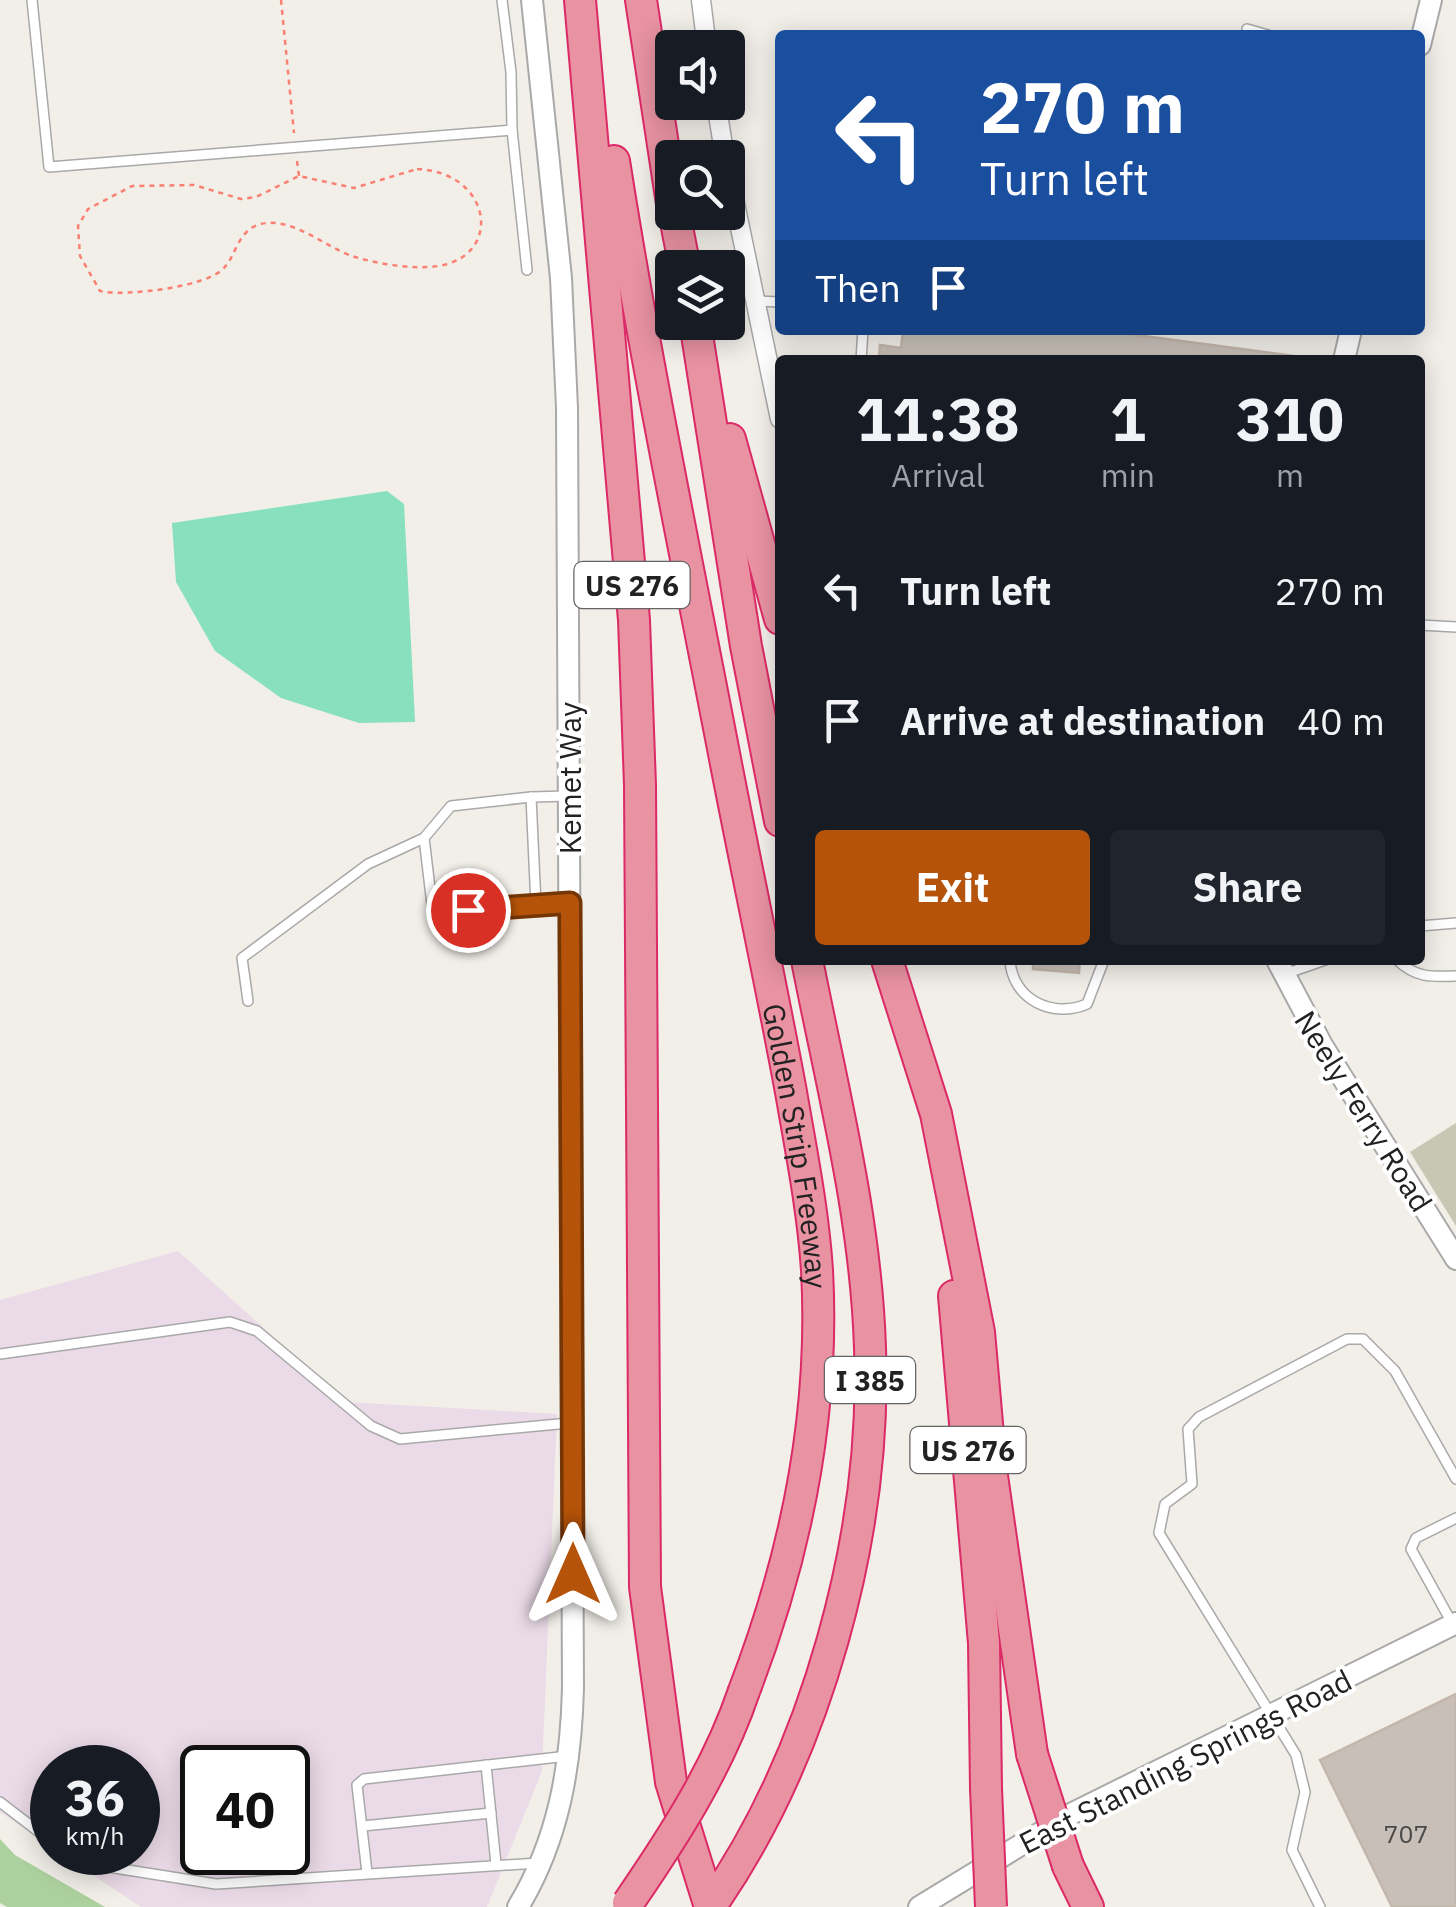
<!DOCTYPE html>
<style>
:root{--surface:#171b24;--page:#20242c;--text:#f1f3f6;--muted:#9ea1a6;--accent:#b45309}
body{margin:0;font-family:"IBM Plex Sans",sans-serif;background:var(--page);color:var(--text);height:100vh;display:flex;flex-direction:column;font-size:38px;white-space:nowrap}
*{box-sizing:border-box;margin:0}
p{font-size:32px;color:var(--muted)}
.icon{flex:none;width:55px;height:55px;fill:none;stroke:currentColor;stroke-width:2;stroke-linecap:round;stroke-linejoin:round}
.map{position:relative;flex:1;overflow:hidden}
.sheet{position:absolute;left:775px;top:355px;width:650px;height:610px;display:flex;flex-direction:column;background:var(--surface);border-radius:10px;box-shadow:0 5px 25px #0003}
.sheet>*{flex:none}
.banner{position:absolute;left:775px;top:30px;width:650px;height:305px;border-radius:10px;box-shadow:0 5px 25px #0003;background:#1a4fa0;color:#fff;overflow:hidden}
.fabs{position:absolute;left:655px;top:30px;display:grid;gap:20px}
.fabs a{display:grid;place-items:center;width:90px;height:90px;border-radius:10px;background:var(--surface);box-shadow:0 5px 25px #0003;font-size:50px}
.speed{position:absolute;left:30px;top:1745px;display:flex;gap:20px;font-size:50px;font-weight:700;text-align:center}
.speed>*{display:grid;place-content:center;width:130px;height:130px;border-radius:50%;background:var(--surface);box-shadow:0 5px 25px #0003;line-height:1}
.speed small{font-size:25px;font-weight:400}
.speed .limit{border:5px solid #111;border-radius:15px;background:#fff;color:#111}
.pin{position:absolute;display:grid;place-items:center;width:85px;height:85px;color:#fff;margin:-42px;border:5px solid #fff;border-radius:50%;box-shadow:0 2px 10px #0007}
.me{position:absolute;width:110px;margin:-55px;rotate:0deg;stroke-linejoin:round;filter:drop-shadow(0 0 8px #0008)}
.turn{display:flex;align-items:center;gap:35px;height:210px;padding:0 40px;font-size:45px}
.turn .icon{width:130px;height:130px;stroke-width:2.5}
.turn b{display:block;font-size:70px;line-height:85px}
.then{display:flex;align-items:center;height:95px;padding:0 40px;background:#0003;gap:20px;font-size:38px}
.eta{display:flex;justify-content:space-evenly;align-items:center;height:170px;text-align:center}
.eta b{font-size:60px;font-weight:700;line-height:70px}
.action{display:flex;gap:20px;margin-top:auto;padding:20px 40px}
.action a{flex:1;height:115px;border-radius:10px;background:var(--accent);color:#fff;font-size:40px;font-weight:700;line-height:115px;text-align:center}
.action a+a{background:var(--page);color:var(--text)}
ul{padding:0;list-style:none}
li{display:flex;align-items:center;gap:30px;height:130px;padding:0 40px}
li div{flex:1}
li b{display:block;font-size:38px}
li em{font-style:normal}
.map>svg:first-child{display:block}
.industrial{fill:#ebdbe8;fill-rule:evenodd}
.construction{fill:#c7c7b4}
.forest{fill:#add19e}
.pitch{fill:#88e0be}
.building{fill:#c7bfb8;stroke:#c4b6ab;stroke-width:2.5}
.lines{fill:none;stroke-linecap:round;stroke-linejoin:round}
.service-casing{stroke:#a9a9a9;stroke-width:12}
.minor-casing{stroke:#a9a9a9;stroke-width:21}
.tertiary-casing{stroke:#a9a9a9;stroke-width:24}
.motorway-casing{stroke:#dc2a67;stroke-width:34}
.path{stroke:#fa8072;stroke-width:2.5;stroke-dasharray:5 5;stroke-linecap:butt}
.service{stroke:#fff;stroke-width:9}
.minor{stroke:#fff;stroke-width:18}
.tertiary{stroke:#fff;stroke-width:20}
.motorway{stroke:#e892a2;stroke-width:30}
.motorway-bridge-casing{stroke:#dc2a67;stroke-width:34;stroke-linecap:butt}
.motorway-bridge{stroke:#e892a2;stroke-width:30}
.route-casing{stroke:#753606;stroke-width:25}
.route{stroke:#b45309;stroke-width:18}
.labels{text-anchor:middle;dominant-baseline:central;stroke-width:8;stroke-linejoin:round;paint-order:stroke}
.number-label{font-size:25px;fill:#4b4948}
.shield{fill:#fff;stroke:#646464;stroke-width:2.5}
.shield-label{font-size:28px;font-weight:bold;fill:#222}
.street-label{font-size:30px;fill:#222;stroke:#fff}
</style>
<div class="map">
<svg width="1456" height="1907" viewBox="0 0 1456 1907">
<rect width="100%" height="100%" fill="#f2efe9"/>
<path class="industrial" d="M178,1251l168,151 211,12 -15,357 -55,136h-346l-81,-54 78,-1v-84h-86v79l-52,-35v-512zM202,1768h86v84h-86z"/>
<path class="construction" d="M1456,1123v103l-46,-74z"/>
<path class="forest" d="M0,1839l15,16 90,52h-98l-7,-4z"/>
<path class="pitch" d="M387,491l17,13 11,218 -56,1 -78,-25 -66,-47 -39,-69 -4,-59z"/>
<g class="building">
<path d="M903,330h196l195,26 -1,4h-414l1,-15 21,3z"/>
<path d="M1033,960h47l-1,13 -46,-4z"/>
<path d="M1456,1694v213h-64l-72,-147z"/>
</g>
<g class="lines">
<g class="service-casing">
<g id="service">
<path d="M32,0l17,167 463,-37 -1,-58 -9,-72"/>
<path d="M1247,29l21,6"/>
<path d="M512,130l15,140"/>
<path d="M756,301l24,1"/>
<path d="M861,360l2,-30"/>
<path d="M1420,625l36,2"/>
<path d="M424,838l9,75 103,-8"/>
<path d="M567,903l-31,2 -5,-108 37,-1"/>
<path d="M1420,926l36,-3"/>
<path d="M1010,960c2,39 42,59 77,44l17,-44"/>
<path d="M1397,960c19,18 34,17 59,16"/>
<path d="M1285,974l40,-14"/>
<path d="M248,1001l-6,-43 126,-94 56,-26 27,-32 80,-9"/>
<path d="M0,1354l230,-32 27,9 114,95 29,13 169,-16"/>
<path d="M1452,1623l-41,-74 5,-11 40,-20"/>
<path d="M486,1765l10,99"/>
<path d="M0,1802l52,40"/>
<path d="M363,1826l128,-13"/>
<path d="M71,1852l25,13 120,19 322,-21"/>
<path d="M367,1873l-10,-88 7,-6 204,-23"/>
<path d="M1320,1907l-28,-57 13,-58 -9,-37 -137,-222 6,-29 27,-20 -4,-55 11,-12 148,-78h16l32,32 61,108"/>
</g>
</g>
<g class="minor-casing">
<g id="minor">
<path d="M701,0l6,48"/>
<path d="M716,102l9,56"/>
<path d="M728,170l52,249"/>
</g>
</g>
<g class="tertiary-casing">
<g id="tertiary">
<path d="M1420,45l11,-45"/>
<path d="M1344,360l7,-30"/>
<path d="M1277,960l45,85 134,214"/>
<path d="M518,1907c41,-68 53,-141 55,-219l-6,-1280 -6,-130 -29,-278"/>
<path d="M919,1907l154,-94 383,-190"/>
</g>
</g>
<g class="motorway-casing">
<g id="motorway">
<path d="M580,0l54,620 6,165 5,802 26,195 39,125"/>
<path d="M641,0l31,204"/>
<path id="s1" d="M614,161c32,204 74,405 113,608 21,108 44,215 64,323 10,58 22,118 26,178 8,145 -21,286 -73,421"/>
<path d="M674,212l11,56"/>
<path d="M695,322l51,324 34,175"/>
<path d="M730,439l50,180"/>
<path d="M887,960l49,154 43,218 12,137 41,285"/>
<path d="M954,1296l30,347 2,145"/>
<path d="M1068,1866l20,41"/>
<path d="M710,1907c107,-153 167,-373 160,-559 -4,-131 -38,-260 -63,-388"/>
</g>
</g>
<g class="path">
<path d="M281,0l13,133"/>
<path d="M297,161l2,15"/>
<path d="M417,169c75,3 87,87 21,97 -25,4 -59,-2 -83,-9 -30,-9 -67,-45 -100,-31 -18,9 -19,29 -31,42 -16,19 -101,29 -124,23l-20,-35 -2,-30 10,-17 44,-23 62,-1 47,14 15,-2 43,-21 55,12z"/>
</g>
<use href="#service" class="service"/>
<use href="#minor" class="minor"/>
<use href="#tertiary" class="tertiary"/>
<use href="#motorway" class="motorway"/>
<g class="motorway-bridge-casing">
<g id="motorway-bridge">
<path d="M1032,1754l36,112"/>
<path d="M986,1788l5,119"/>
<path d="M628,1903c46,-67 90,-135 116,-212"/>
</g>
</g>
<use href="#motorway-bridge" class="motorway-bridge"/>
</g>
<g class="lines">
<g class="route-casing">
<path id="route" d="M468,910l102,-7 3,671"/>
</g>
<use href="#route" class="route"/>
</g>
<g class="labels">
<g class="number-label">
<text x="1406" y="1833">707</text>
</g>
<g class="shield">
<rect x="574.5" y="562" width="115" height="46" rx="8"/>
<rect x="825" y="1357" width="90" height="46" rx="8"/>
<rect x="910.5" y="1427" width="115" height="46" rx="8"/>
</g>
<g class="shield-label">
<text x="632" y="585">US 276</text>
<text x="870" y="1380">I 385</text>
<text x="968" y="1450">US 276</text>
</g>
<g class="street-label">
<text transform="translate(569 778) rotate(-90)">Kemet Way</text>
<text transform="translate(1364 1111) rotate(58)">Neely Ferry Road</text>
<text stroke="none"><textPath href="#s1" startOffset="1002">Golden Strip Freeway</textPath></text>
<text transform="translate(1185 1761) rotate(-27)">East Standing Springs Road</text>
</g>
</g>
</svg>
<div class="fabs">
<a><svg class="icon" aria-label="sound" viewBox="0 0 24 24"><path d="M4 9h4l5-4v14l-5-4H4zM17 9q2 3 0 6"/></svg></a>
<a><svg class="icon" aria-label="search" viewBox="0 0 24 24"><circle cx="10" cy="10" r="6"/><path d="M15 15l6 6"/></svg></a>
<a><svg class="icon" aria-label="layers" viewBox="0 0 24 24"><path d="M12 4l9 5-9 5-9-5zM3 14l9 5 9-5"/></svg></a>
</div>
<div class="speed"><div>36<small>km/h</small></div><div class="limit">40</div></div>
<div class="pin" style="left:468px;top:910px;background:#d93025"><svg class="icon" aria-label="arrive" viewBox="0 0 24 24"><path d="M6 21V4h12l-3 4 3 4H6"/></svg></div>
<svg class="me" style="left:573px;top:1574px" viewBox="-20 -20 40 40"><path d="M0-17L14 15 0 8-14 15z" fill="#b45309" stroke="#fff" stroke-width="4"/></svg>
<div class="banner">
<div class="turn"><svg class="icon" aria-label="left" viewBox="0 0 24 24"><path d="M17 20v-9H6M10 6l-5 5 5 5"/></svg><div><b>270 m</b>Turn left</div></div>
<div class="then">Then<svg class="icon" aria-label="arrive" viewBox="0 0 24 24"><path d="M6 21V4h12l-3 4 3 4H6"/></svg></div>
</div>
<section class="sheet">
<div class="eta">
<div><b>11:38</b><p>Arrival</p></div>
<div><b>1</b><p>min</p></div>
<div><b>310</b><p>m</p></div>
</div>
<ul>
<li><svg class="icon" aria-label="left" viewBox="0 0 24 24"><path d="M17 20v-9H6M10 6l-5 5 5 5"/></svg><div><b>Turn left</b></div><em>270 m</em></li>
<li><svg class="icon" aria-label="arrive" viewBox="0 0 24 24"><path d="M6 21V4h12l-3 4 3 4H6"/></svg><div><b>Arrive at destination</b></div><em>40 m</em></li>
</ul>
<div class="action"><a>Exit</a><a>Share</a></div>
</section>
</div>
